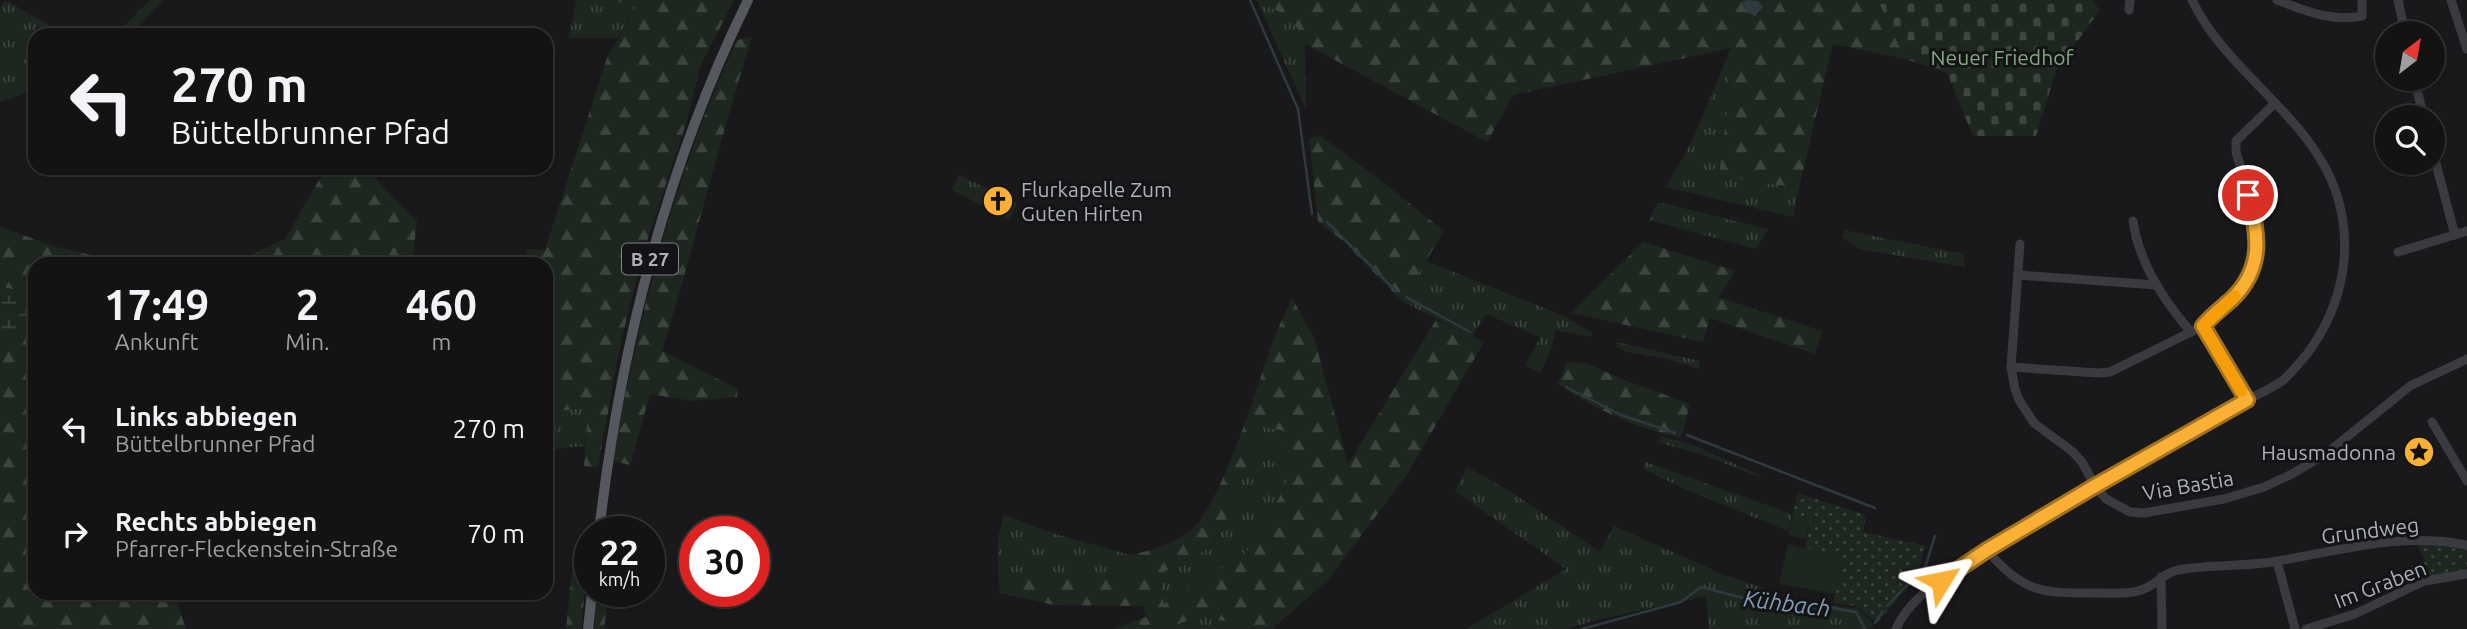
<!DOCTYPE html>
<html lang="de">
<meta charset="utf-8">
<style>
:root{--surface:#131314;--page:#202022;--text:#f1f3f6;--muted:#9d9ea0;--line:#323234}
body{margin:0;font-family:Ubuntu,sans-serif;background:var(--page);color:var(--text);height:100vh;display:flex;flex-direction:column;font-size:26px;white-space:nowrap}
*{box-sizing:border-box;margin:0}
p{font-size:23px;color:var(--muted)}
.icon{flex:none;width:38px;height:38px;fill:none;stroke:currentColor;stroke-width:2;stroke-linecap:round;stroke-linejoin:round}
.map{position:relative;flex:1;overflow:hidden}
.sheet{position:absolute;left:28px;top:257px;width:525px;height:343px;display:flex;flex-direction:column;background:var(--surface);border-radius:21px;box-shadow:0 2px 5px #0004,0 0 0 2px var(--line)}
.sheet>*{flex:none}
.hud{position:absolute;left:28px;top:28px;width:525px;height:147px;border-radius:21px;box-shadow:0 2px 5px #0004,0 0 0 2px var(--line);background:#131314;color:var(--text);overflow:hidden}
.needle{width:46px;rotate:31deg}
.buttons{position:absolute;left:2375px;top:21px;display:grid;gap:14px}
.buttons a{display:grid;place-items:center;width:70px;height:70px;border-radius:50%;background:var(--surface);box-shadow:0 2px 5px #0004,0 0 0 2px var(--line);font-size:35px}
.speed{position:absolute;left:574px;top:516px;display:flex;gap:14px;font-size:35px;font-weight:700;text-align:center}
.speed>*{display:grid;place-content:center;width:91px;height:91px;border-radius:50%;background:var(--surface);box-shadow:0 2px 5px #0004,0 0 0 2px var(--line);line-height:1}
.speed small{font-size:18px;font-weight:400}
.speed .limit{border:10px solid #d22;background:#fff;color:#111}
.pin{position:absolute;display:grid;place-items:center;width:60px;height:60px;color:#fff;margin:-30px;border:4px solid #fff;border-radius:50%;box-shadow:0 2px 7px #0007}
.me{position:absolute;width:77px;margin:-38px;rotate:55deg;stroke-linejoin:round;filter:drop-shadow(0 0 5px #0008)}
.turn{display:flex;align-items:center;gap:24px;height:147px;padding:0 28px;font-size:32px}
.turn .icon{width:91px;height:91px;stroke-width:2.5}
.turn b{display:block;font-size:49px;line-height:60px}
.eta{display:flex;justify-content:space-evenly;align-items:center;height:119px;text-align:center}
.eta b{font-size:42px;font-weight:700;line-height:49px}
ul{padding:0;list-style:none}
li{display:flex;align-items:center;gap:21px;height:105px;padding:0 28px}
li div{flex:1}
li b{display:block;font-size:26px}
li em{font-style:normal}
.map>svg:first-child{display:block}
.grass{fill:url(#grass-tufts)}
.forest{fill:url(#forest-firs);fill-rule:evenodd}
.wetland{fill:url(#wetland-marsh)}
.cemetery{fill:url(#cemetery-stones)}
.park{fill:url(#park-dots)}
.pitch{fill:#1e271f}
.water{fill:#2e3940}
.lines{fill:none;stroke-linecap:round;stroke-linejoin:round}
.stream{stroke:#2e3940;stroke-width:2.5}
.minor{stroke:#3a3b40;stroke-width:9}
.major{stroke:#565860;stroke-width:10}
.route-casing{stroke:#a27222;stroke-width:18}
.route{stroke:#f9b034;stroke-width:12}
.slow{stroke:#f59e0b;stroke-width:12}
.labels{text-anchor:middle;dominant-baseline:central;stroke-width:6;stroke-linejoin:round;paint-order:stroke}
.shield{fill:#141416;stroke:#7e818a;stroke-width:2}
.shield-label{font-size:19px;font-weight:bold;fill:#abb0bb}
.park-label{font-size:21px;fill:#81a782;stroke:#141416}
.poi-label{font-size:21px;fill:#abb0bb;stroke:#141416;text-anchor:start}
.street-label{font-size:21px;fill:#abb0bb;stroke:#141416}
.water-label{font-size:23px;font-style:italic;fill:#81a0b7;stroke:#141416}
</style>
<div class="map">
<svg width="2467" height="629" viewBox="0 0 2467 629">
<defs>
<pattern id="grass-tufts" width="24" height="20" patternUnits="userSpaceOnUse" patternTransform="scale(1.75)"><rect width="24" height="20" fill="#1e271f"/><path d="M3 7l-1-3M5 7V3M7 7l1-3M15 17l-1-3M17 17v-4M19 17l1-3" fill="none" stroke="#3c443e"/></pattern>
<pattern id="forest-firs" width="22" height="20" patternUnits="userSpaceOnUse" patternTransform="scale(1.75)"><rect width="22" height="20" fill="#1e271f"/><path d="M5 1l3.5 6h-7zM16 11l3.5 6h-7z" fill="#3c443e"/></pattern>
<pattern id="wetland-marsh" width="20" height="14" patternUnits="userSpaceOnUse" patternTransform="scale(1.75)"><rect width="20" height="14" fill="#1e271f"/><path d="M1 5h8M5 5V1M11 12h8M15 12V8" fill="none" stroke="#3c443e"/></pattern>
<pattern id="cemetery-stones" width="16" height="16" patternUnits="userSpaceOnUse" patternTransform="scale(1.75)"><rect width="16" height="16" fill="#1e271f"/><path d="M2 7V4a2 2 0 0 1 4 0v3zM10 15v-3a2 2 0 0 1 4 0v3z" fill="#3c443e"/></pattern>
<pattern id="park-dots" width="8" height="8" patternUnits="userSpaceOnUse" patternTransform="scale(1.75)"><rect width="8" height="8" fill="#1e271f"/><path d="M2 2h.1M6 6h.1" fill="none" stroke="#3c443e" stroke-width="1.8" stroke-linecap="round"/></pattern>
</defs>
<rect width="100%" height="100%" fill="#19191b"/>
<g class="grass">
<path d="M5,0l62,35h-32v55l-35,12v-94z"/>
<path d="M150,0h13l-32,35h-16z"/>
<path d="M576,0h64l-23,38h-48z"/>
<path d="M1257,1l35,17 13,26 1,65z"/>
<path d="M1731,48l-2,48 -10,80 80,12 -6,29 -127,-30 26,-46z"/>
<path d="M959,175l58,28 -8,16 -57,-29z"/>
<path d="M1658,202l110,27 -12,20 -107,-29z"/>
<path d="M1844,230l119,24 2,13 -106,-18 -17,-12z"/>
<path d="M1426,261l140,56 26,16 -1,4 -35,-7 -6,22 -10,21 -14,-8 14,-28 -54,-23 -14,23 -70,-36z"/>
<path d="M1617,342l83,19 -1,8 -31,-10 -41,-7 -11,-6z"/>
<path d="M573,409h15l-3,37 -39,4v-36z"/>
<path d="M1261,426l23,5 2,55 -40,67 -82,52 -6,-30 55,-29 15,-30z"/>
<path d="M1661,436l35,10 65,30h-4l-53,-21 -44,-12 -2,-1z"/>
<path d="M1646,462l146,52 -4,17 -97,-39 -48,-23z"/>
<path d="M1467,467l44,25 89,60 14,-26 108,48 50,17 2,10 38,1 47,7 15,17 -2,3h-163l-3,-33 -110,24 -30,9h-100l100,-60 -111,-78z"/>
<path d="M1004,515l48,18 78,22 3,26 -135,-7v-36z"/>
<path d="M1202,615l50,14h-87z"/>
</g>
<g class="forest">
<path d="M640,0h94l-34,67 -15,60 -41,123 -24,96 -22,121 -14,-1 4,-57h-15l-27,5v-150h-22l3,-15 18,1 62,-192z"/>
<path d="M1255,0h623l27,59 -72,-15 -34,144 -80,-12 10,-80 2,-48 -218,47 -26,47 -182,-98 -13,-26z"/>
<path d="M752,37c-33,104 -58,210 -90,314l76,38 -1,8 -44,4 -43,-7 -20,71 -17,-4c25,-144 62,-289 124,-421z"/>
<path d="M1319,135l65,48 60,48 -42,70 -58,-59 -26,-21 -9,-82z"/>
<path d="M326,168h39l52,53 -5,43h-181l54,-25z"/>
<path d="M0,226l49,19 80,19h-94v38l-14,-10 -21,-6z"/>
<path d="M1643,242l93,29 -18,26 104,34 -7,23 -105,-36 -7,24 -132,-29z"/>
<path d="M1292,298l22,39 34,127 88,-144 48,22 -76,131 -80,107 -56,49h-20l-50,-14 -37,14h-51l32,-12 -3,-11 -89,-1 -54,-12 -2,-19 135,7 -3,-26c20,-4 42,-11 59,-23 29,-20 68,-143 80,-180 6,-18 15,-36 23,-54zM1261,426l23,5 2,55 -40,67 -82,51 -6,-29 54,-29 16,-30z"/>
<path d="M35,329v264h139l12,36h-186v-296z"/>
<path d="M1567,362l19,1 33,15 71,26 -9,34c-45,-10 -85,-28 -123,-54z"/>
<path d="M588,560l-7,69h-15l7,-66z"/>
<path d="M596,592h12l-4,37h-13z"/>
</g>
<path class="wetland" d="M0,286l21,6 14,10v27l-35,4z"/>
<path class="cemetery" d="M1878,0h214l8,10 -44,61 -20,65h-63l-26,-63 -42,-14z"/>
<g class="park">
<path d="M1798,493l68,22 -3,17 62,14 -8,30 -40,47 -21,-17 -23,-3 11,-45 -39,-10 6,-30 -18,-4z"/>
<path d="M2431,543l36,5v24l-53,8 -6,-13 17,-6 -8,-17z"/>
</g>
<g class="pitch">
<path d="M1793,514l18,4 -5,21 -18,-4z"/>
<path d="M1788,544l57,14 -10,36 -56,-10z"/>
</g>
<path class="water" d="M1748,0l10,1 5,6 -8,9 -8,-4 -5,-10z"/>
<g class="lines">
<g class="stream">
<path d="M1250,0l48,109 14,105"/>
<path d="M620,2l1,-2"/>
<path d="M1327,222l69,69"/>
<path d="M1406,297l64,35"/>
<path d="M1566,387l55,28 54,18"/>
<path d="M1687,435l188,73"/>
<path d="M1922,577l13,-41"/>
<path d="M1887,606l22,-23"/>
<path d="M1875,623l8,-12"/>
<path d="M1582,629l99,-27 20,-15 61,16h42l52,9 9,17"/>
</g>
<g class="minor">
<path d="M2277,0c29,11 54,22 85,16v-16"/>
<path d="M2398,0l7,33"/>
<path d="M2451,0l16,49"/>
<path d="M2129,10l1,-10"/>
<path d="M2414,79l10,38"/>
<path d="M2432,149l23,86"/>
<path d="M2133,221c6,42 31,80 58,111"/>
<path d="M2020,244l-9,123 4,22 4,11 15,23 39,29 9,10 13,24 11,13 24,13 14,1 80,-14 40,-12 28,-13 35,-21 83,-67 57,-27"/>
<path d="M2398,252l69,-21"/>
<path d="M2018,275l139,10"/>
<path d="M2203,326l44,74"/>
<path d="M2011,367l87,6 12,-1 93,-46c13,-16 31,-26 42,-43 26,-40 3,-89 -9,-131v-11l39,-38"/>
<path d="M2432,422l35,59"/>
<path d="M1987,550c37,45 58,43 112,43 16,0 33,2 47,-5 12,-5 19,-16 32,-18 33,-6 67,-3 100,-9 65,-11 123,-29 189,-16"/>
<path d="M2277,561l18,68"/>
<path d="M2161,577l1,52"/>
<path d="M1896,629c15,-36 67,-65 100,-84 53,-32 107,-64 161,-94 27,-16 55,-31 83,-47 14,-8 29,-14 42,-23 9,-7 17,-18 25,-27 36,-48 48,-108 28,-165 -28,-76 -109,-117 -143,-189"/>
<path d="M2306,629l49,-15 69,-33 43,-7"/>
</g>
<g class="major">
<path d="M599,532c21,-184 67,-365 149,-532"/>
<path d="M588,629l4,-37"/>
</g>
</g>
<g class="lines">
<g class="route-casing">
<path id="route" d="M1941,581l46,-31 108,-64 152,-86 -44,-74c9,-11 19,-18 29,-27 32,-31 27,-65 16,-104"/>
</g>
<use href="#route" class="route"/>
<path class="slow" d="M2235,296l-32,30 38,65"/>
</g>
<defs>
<g id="church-disc" transform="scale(1.575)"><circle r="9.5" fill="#f9b034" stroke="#141416"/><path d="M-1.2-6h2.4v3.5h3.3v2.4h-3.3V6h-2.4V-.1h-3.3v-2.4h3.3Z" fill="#111"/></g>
<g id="sight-disc" transform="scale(1.575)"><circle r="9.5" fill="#f9b034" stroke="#141416"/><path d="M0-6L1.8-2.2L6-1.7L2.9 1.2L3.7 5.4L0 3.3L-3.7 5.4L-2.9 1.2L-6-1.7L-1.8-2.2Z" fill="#111"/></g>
</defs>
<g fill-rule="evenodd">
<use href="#church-disc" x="998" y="201"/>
<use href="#sight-disc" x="2419" y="452"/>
</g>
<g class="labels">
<rect class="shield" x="622" y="243.5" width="56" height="31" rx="5"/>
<g class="shield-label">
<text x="650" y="259">B 27</text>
</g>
<g class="park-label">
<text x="2002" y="57">Neuer Friedhof</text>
</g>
<g class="poi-label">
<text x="1021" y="189">Flurkapelle Zum<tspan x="1021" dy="24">Guten Hirten</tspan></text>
<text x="2396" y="452" text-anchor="end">Hausmadonna</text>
</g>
<g class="street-label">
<text transform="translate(2188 485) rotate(-10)">Via Bastia</text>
<text transform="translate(2370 530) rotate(-7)">Grundweg</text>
<text transform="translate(2380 584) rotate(-21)">Im Graben</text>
</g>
<g class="water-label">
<text transform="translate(1787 603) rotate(7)">Kühbach</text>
</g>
</g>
</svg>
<div class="buttons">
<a><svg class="needle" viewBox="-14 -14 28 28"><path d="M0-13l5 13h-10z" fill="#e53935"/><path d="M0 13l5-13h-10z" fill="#9d9ea0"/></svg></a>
<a><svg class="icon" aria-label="search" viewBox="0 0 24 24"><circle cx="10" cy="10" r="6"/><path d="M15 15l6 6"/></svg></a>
</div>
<div class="speed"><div>22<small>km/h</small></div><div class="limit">30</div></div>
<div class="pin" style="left:2248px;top:195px;background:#d93025"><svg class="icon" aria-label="arrive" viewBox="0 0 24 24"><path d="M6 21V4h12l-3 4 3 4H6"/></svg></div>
<svg class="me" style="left:1941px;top:581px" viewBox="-20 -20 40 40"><path d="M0-17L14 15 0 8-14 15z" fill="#f9b034" stroke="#fff" stroke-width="4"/></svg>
<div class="hud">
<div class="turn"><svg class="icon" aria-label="left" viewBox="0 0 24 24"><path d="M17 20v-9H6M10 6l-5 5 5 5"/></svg><div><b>270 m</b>Büttelbrunner Pfad</div></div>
</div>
<section class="sheet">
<div class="eta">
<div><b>17:49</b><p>Ankunft</p></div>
<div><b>2</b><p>Min.</p></div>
<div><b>460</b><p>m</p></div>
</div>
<ul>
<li><svg class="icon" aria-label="left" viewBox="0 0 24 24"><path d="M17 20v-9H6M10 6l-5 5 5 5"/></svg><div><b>Links abbiegen</b><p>Büttelbrunner Pfad</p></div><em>270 m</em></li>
<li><svg class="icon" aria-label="right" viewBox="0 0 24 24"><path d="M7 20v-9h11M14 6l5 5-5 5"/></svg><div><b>Rechts abbiegen</b><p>Pfarrer-Fleckenstein-Straße</p></div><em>70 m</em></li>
</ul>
</section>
</div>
